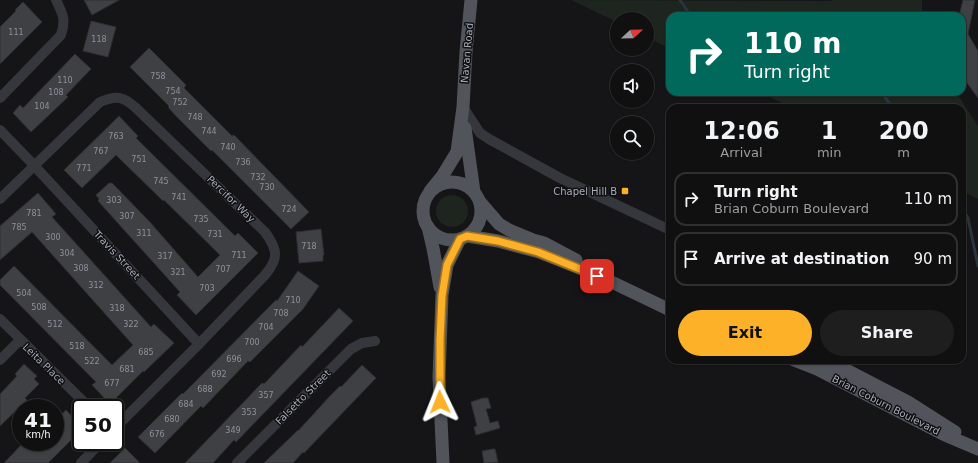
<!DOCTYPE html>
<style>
:root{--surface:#101011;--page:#1e1e1f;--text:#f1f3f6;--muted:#9c9d9f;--line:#303031;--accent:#fcb128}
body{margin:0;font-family:"DejaVu Sans",sans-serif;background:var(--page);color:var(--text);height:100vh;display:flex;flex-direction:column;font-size:15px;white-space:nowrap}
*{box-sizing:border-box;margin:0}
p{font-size:13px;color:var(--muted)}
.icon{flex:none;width:22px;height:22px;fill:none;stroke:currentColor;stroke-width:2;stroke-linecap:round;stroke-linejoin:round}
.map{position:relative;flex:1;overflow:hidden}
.panel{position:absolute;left:666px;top:104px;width:300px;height:260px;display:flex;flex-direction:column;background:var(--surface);border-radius:12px;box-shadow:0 1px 3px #0004,0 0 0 1px var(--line)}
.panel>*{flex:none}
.guide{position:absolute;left:666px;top:12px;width:300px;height:84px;border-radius:12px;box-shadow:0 1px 3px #0004,0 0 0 1px var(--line);background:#00695c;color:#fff;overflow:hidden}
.needle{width:26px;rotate:68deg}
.tools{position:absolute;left:610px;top:12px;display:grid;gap:8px}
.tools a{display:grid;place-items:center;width:44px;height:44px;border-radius:50%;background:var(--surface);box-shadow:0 1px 3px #0004,0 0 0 1px var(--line);font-size:20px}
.speed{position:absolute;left:12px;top:399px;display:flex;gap:8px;font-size:20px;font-weight:700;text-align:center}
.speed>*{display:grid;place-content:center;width:52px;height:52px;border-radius:50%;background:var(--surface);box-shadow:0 1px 3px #0004,0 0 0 1px var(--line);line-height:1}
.speed small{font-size:10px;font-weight:400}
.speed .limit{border:2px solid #111;border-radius:6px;background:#fff;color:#111}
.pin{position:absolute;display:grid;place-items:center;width:34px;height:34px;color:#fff;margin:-17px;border-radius:8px;box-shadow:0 2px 6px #0006}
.me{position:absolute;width:44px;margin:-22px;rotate:358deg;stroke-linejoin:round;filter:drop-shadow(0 0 3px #0008)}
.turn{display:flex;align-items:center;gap:14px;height:84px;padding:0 12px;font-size:18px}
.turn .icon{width:52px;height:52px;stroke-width:2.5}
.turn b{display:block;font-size:28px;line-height:34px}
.eta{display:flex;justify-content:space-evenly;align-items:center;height:68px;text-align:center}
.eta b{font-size:24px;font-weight:600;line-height:28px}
.button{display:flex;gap:8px;margin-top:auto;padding:8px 12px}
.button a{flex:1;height:46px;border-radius:24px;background:var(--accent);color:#111;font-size:16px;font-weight:600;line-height:46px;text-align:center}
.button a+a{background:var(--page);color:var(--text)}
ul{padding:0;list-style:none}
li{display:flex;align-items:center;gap:12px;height:54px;margin:0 8px 6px;padding:0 4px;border:2px solid var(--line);border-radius:12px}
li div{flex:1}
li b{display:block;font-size:15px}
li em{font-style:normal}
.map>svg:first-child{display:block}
.green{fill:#1d251e}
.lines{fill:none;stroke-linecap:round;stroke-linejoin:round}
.stream{stroke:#2a343b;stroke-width:3}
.building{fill:#3f4044;stroke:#2f2f33}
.minor{stroke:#36373c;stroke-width:10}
.major{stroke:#51545b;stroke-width:13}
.route-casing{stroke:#a4731a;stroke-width:10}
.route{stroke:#fcb128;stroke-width:7}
.poi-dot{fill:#fcb128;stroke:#101012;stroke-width:1.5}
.labels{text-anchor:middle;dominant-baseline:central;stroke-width:3;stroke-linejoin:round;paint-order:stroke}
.number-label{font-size:8px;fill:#8c919b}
.street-label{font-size:10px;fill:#a6acb8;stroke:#101012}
.poi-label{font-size:10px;fill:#a6acb8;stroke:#101012;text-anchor:end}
</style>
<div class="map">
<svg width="978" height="463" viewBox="0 0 978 463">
<rect width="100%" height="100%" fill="#151517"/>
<g class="green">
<path d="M571,0l260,1 1,-1h90v16h-252v32l-23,-10v-19h-30v5l-4,-4z"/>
<path d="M760,92h196l22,34v73l-16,-8v-83h-170z"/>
<circle cx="452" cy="211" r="16"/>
</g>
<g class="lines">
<g class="stream">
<path d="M680,0l11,16"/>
<path d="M881,92l12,16"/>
<path d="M962,208l6,10 10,48"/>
</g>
</g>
<g class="building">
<path d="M84,0h35l-27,15z"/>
<path d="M963,0h12l-7,34 10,17v47l-16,-22v-60h-3z"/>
<path d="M23,2l19,20 -42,42v-37l16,-16 -1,-1z"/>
<path d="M91,21l25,6 -8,30 -25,-6z"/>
<path d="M149,48l37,37 -2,3 48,48 2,-1 75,77 -18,17 -79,-79 -1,1 -36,-36 -7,-8 1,-1 -39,-39z"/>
<path d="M75,54l16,15 -25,26 2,2 -37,35 -18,-19 7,-8 3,3z"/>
<path d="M119,116l19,20 -2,2 99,98 3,-3 20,20 -62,62 -19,-20 3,-3 -82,-91 1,-2 -3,-4 13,-12h3l37,38 49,56 22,-22 -56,-55 -1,1 -47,-46 -34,33 -18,-18z"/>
<path d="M38,193l18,21 -4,3 99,110 3,-3 20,19 -30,29 -1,-1 -33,33 -18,-19 4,-3 -96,-97v-5l14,-14 98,99 21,-20 -101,-113 -32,28v-34z"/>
<path d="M321,229l3,26h-1v6l-24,2 -3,-31z"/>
<path d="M298,271l21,15 -16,23 -53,53 -2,-1 -45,47 -2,-2 -46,47 -17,-16 44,-44 1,1 93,-94 1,1z"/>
<path d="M339,308l14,13 -117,121 -2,-2 -21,23h-28l77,-80 2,1 37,-39 1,2z"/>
<path d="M24,364l13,12 -3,3 5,5 -14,14 2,2 -27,26v-32l17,-18 -2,-2z"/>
<path d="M362,365l14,13 -72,75 -1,-1 -10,11h-29l34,-33v1l32,-35 10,-10 1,1z"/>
<path d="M483,398h5l3,10 -5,1 4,14 8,-2 2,7 -24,7 -2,-8 3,-1 -6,-24z"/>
<path d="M66,410l15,16 -4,4 2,2 -31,31h-44l20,-21h31v-21z"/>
<path d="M125,448l15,15h-30z"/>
<path d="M493,449h2l3,13 -14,1 -2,-12z"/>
</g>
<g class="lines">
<g class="minor">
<path d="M0,98l61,-63c5,-15 2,-21 -5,-35"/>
<path d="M463,107l17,26 9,6 71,39 110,52"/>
<path d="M0,130l29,30 170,184"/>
<path d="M0,199l100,-97c16,-7 23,-6 36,6l129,124c13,18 14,26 0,43l-66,69 -84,84"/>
<path d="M0,319l90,89"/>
<path d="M0,360l20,-20"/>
<path d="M81,463l20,-21"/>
<path d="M237,463l114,-114 11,-6 13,-2"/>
</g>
<g class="major">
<path d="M465,128l9,64"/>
<circle cx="452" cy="211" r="29"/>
<path d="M430,191l13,-16 14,-23 6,-45 3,-55 5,-52"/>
<path d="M480,202l19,22 10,6 24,10 11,3 32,17"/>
<path d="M428,227l5,21 7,39"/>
<path d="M467,236l31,5 41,11 58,23 73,35"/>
<path d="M794,360l23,9 128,66 33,14"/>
<path d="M827,360l81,42 47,30"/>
<path d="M443,463l-4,-86 3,-82 5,-30 13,-26"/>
</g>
</g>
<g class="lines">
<g class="route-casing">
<path id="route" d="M440,402v-62l2,-44 5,-31 13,-26 7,-3 31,5 40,11 59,24"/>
</g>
<use href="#route" class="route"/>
</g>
<rect class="poi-dot" x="621" y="187" width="8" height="8" rx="2"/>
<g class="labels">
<g class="number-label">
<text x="16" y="32">111</text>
<text x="99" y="39">118</text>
<text x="158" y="76">758</text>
<text x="65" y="80">110</text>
<text x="173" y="91">754</text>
<text x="56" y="92">108</text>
<text x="180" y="102">752</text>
<text x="42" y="106">104</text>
<text x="195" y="117">748</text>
<text x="209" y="131">744</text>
<text x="116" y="136">763</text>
<text x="228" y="147">740</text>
<text x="101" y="151">767</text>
<text x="139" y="159">751</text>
<text x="243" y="162">736</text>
<text x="84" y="168">771</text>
<text x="258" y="177">732</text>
<text x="161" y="181">745</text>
<text x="267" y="187">730</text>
<text x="179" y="197">741</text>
<text x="114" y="200">303</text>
<text x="289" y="209">724</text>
<text x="34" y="213">781</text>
<text x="127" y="216">307</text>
<text x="201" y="219">735</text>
<text x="19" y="227">785</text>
<text x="144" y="233">311</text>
<text x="215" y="234">731</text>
<text x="53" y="237">300</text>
<text x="309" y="246">718</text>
<text x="67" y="253">304</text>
<text x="239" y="255">711</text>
<text x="165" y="256">317</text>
<text x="81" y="268">308</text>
<text x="223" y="269">707</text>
<text x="178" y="272">321</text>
<text x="96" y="285">312</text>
<text x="207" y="288">703</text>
<text x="24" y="293">504</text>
<text x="293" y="300">710</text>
<text x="39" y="307">508</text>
<text x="117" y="308">318</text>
<text x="281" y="313">708</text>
<text x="55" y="324">512</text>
<text x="131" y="324">322</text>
<text x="266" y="327">704</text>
<text x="252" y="342">700</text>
<text x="77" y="346">518</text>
<text x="146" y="352">685</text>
<text x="234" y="359">696</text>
<text x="92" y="361">522</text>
<text x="127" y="369">681</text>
<text x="219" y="374">692</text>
<text x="112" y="383">677</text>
<text x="205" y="389">688</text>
<text x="266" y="395">357</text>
<text x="186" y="404">684</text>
<text x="249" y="412">353</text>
<text x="172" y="419">680</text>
<text x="233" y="430">349</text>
<text x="157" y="434">676</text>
</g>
<g class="street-label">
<text transform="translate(467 53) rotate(-85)">Navan Road</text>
<text transform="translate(231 199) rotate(44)">Percifor Way</text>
<text transform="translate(117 255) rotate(47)">Travis Street</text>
<text transform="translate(44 364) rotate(44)">Leita Place</text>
<text transform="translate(303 397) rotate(-45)">Falsetto Street</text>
<text transform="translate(886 405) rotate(27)">Brian Coburn Boulevard</text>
</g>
<g class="poi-label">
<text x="617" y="191">Chapel Hill B</text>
</g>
</g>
</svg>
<div class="tools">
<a><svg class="needle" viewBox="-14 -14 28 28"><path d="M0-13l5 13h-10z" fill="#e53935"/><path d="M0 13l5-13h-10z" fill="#9c9d9f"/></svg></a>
<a><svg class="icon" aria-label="sound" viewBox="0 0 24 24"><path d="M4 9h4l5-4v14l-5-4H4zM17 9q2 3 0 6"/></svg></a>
<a><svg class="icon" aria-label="search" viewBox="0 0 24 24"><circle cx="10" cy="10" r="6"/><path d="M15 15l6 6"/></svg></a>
</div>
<div class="speed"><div>41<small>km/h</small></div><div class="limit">50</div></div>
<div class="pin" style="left:597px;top:276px;background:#d93025"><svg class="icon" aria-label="arrive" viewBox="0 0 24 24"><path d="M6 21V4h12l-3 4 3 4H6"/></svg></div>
<svg class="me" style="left:440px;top:402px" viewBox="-20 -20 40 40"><path d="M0-17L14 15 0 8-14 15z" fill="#fcb128" stroke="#fff" stroke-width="4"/></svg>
<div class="guide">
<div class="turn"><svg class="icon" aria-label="right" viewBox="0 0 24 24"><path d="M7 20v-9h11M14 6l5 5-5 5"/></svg><div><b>110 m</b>Turn right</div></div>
</div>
<section class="panel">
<div class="eta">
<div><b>12:06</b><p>Arrival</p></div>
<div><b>1</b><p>min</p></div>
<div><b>200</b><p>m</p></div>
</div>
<ul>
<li><svg class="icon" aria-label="right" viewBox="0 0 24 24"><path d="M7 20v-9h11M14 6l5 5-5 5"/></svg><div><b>Turn right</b><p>Brian Coburn Boulevard</p></div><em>110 m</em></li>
<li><svg class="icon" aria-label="arrive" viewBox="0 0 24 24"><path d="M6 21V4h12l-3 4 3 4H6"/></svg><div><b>Arrive at destination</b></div><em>90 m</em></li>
</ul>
<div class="button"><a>Exit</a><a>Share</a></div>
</section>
</div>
